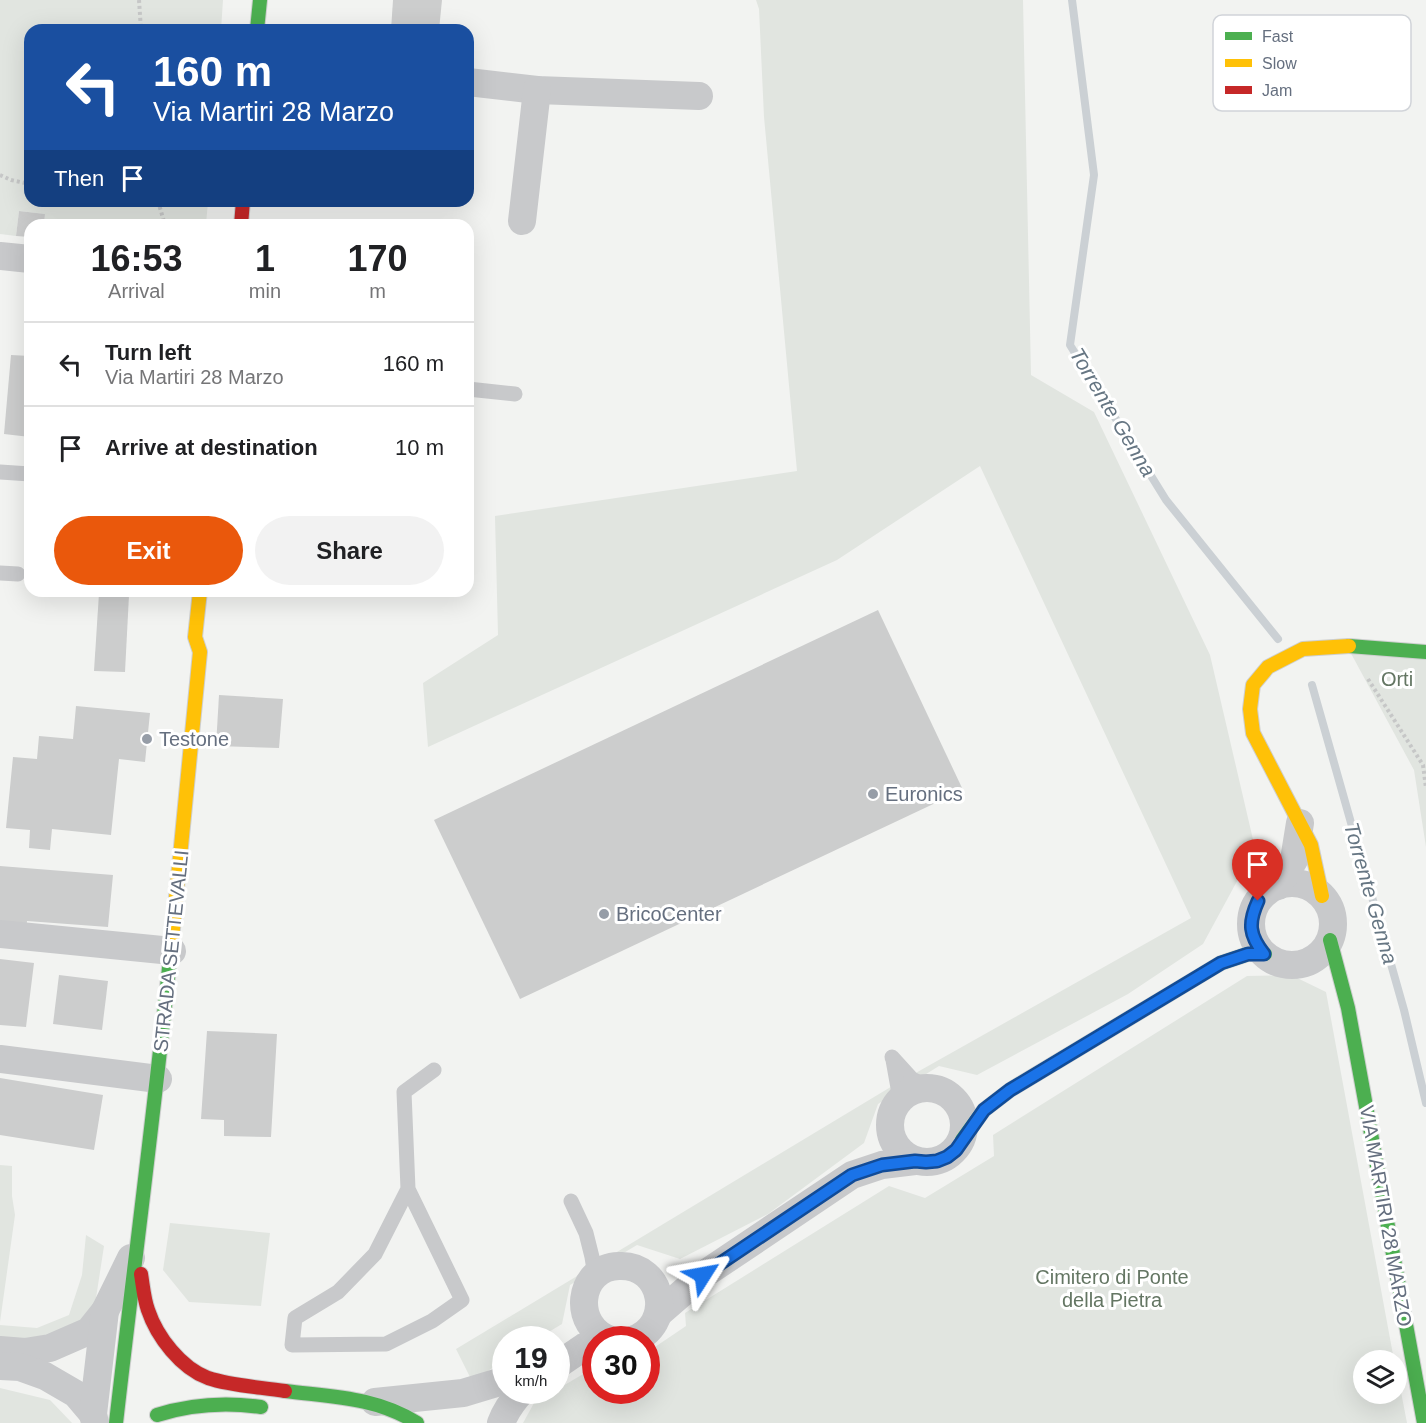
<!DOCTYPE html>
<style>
:root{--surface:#fff;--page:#f2f2f2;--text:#202124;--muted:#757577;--line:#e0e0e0;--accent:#ea580c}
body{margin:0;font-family:Arial,sans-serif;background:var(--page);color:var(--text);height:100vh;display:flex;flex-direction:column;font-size:22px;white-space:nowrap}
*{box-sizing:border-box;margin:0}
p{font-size:20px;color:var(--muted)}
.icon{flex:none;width:33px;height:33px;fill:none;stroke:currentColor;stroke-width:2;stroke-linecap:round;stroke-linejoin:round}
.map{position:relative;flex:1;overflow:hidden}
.drawer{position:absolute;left:24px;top:219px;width:450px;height:378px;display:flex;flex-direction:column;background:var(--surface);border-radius:18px;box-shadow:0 6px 24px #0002}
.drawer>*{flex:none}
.top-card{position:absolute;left:24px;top:24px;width:450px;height:183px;border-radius:18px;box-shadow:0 6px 24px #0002;background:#1a4fa0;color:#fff;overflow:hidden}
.controls{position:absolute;left:1353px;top:1350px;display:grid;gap:12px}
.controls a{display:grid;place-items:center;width:54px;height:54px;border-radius:50%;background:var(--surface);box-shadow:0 6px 24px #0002;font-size:30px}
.speed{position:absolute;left:492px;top:1326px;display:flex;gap:12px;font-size:30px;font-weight:700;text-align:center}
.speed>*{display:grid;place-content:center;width:78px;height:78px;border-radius:50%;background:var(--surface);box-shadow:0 6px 24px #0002;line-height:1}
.speed small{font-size:15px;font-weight:400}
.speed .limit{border:9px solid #d22;background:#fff;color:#111}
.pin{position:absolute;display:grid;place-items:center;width:51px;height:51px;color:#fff;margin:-62px -26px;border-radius:50% 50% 50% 0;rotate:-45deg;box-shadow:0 0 6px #0007}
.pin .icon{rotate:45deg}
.me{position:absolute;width:66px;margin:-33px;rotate:56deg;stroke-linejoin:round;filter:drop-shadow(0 0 4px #0008)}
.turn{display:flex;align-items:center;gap:21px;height:126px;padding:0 30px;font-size:27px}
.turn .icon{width:78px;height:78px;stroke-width:2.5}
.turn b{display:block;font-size:42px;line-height:51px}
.then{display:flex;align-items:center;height:57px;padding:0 30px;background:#0003;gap:12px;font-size:22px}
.eta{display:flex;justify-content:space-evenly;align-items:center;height:102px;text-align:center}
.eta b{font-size:36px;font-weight:800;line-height:42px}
.action{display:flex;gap:12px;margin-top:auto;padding:12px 30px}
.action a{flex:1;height:69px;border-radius:36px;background:var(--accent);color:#fff;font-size:24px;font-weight:800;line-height:69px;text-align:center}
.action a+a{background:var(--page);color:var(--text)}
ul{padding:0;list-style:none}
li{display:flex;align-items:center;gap:18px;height:84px;padding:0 30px;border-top:2px solid var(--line)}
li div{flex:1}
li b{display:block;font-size:22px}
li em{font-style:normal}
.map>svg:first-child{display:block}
.green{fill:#e1e5e0}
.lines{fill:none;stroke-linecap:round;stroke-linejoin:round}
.stream{stroke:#cbd0d4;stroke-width:8}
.building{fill:#cccdcd}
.fast-casing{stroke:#cecfcf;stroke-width:16}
.slow-casing{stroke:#cecfcf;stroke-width:16}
.jam-casing{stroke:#cecfcf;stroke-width:16}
.path{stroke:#c6c7c7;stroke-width:4;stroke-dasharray:3 3;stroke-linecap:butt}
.lane{stroke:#c8c9cb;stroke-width:15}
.street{stroke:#c8c9cb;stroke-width:28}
.fast{stroke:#4caf50;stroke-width:14}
.slow{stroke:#ffc107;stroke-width:14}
.jam{stroke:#c62828;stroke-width:14}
.route-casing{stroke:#114b97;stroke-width:15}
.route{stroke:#1a73e8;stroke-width:10}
.poi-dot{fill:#969da7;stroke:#fff;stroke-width:2}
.labels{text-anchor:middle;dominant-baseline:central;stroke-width:6;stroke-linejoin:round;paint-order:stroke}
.park-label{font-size:20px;fill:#647663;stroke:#fff}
.poi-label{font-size:20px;fill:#656f7f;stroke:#fff;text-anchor:start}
.street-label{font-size:20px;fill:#656f7f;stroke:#fff}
.water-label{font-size:21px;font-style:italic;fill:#667683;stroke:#fff}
.key{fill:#fff;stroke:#d1d4d9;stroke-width:1.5}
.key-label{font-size:16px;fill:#656f7f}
</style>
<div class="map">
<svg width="1426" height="1423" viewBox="0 0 1426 1423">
<rect width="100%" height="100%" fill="#f2f3f1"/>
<g class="green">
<path d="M0,0h223l-2,30h-191v171h178l-2,24h-162l1,-11 -26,-3 -3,25 -16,-2z"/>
<path d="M756,0h267l8,375 63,37 116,243 45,193 -52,96 -75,50 -151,81 -38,-9 -61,38 -14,39 -96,71 -88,45 -43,-14 -67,40 -8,39 -25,15 -31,1 -1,20 -33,21 -16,-32 433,-261 302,-170 -211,-452 -143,94 -409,187 -5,-64 75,-48 -3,-119 302,-45 -33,-354 -5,-108z"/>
<path d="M1347,646l79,5v196l-12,-77z"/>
<path d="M1291,975l35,17 68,368h-30v34h32l1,-23 10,52h-884l11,-20 61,-36 1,23h50l1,-41h5l34,-23 -1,-13 204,-127 36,12 69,-42 -1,-21 254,-159z"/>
<path d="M0,1165l12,1v30l3,19 -15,107z"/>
<path d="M170,1223l100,10 -9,73 -72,-4 -26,-32z"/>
<path d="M86,1235l18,11 -10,65 -13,15 -42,16 -39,1v-18l37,3 32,-13 13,-40z"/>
<path d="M0,1388l50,12 22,23h-72z"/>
</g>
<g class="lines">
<g class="stream">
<path d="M1072,0l22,175 -24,170 96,155 112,139"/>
<path d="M1312,685l92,325 22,93"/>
</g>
</g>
<g class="building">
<path d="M393,0h49l-3,30h-48z"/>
<path d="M19,211l26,3 -1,11h-14v12l-14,-1z"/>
<path d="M11,355l19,1v81l-26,-3z"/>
<path d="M99,593l30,2 -4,77 -31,-1z"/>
<path d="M878,610l85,180 -443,209 -86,-179z"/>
<path d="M219,695l64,4 -4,49 -63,-2z"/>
<path d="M76,706l74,7 -5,49 -26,-3 -8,76 -59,-6 -2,21 -21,-2 1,-18 -24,-2 7,-71 24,2 2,-23 34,3z"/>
<path d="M0,866l113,9 -5,52 -81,-6 -1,12 -26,-2z"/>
<path d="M0,959l34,4 -8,64 -26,-2z"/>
<path d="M59,975l49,6 -6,49 -49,-6z"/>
<path d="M207,1031l70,3 -6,103 -47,-1v-16l-23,-1z"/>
<path d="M0,1078l103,17 -9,55 -94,-15z"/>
</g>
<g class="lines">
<g class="fast-casing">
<g id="fast">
<path d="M257,30l3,-30"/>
<path d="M1349,646l77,6"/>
<path d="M1330,940l18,68 76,415"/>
<path d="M962,1140l22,-30 26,-20 211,-127 27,-9h17"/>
<path d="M285,1391c47,6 91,6 132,32"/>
<path d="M157,1415c35,-11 68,-13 104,-8"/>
<path d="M116,1423c18,-158 39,-316 55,-474"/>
</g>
</g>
<g class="slow-casing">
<g id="slow">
<path d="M1322,896l-11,-51 -58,-112 -3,-24 3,-24 15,-18 35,-18 46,-3"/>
<path d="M171,949l29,-297 -5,-15 5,-46"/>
</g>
</g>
<g class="jam-casing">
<g id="jam">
<path d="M241,225l2,-24"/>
<path d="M141,1274c2,12 3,25 7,36 9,27 33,58 60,68 24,8 52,9 77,13"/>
</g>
</g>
<g class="path">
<path d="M139,0l2,30"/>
<path d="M0,175l11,5 19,4"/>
<path d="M158,201l7,24"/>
<path d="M1368,679l55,86 3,23"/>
</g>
<g class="lane">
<path d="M468,389l47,5"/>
<path d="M0,472l30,2"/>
<path d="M0,573l18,1"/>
<path d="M892,1057l20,22 19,9"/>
<path d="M893,1060l7,39"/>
<path d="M408,1189l54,111 -30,21 -46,23 -94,1 3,-27 43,-26 37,-38 33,-65 -4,-97 30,-22"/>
<path d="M571,1201l15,32 6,24 3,19"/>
</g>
<g class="street">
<path d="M468,82l69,8 162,6"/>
<path d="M522,221l15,-131"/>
<path d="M0,256l30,3"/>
<circle cx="1292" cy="924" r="41"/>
<path d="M1278,886l16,-26 6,-37"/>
<path d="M0,934l172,17"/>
<path d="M0,1059l158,20"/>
<circle cx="927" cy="1125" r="37"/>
<path d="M658,1314l45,-39 149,-100 30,-10 33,-4"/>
<path d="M611,1340c-40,-13 -34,-73 8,-74 45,-2 56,60 13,74"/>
<path d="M0,1350l25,2 25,-4 39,-17 16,-20"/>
<path d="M0,1366l20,1 25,9 31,18 17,20"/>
<path d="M556,1366l28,-19 12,-5"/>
<path d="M375,1402l88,-9 43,-13"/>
<path d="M95,1423l-2,-9 12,-103 26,-53"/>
<path d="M501,1423c5,-13 12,-23 22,-33"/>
</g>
<use href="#fast" class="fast"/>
<use href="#slow" class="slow"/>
<use href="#jam" class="jam"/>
</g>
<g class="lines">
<g class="route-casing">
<path id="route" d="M703,1275l149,-100 30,-10 33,-4 11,1 11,-1 10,-4 9,-7 28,-40 26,-20 211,-127 27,-9h16c-15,-19 -16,-31 -6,-53"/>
</g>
<use href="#route" class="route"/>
</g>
<g class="poi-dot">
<circle cx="147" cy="739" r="6"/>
<circle cx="873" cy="794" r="6"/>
<circle cx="604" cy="914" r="6"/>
</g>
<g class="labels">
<g class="park-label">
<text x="1397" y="679">Orti</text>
<text x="1112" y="1277">Cimitero di Ponte<tspan x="1112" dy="23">della Pietra</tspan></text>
</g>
<g class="poi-label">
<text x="159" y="739">Testone</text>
<text x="885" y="794">Euronics</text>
<text x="616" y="914">BricoCenter</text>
</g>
<g class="street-label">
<text transform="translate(171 951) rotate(-84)">STRADA SETTEVALLI</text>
<text transform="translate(1386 1216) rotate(80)">VIA MARTIRI 28 MARZO</text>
</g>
<g class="water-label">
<text transform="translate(1113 412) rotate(59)">Torrente Genna</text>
<text transform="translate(1371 893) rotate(74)">Torrente Genna</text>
</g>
</g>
<rect x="1213" y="15" width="198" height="96" rx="9" class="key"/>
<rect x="1225" y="32" width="27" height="8" fill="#4caf50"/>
<rect x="1225" y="59" width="27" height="8" fill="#ffc107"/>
<rect x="1225" y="86" width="27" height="8" fill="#c62828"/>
<g class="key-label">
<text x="1262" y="42">Fast</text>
<text x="1262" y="69">Slow</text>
<text x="1262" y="96">Jam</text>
</g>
</svg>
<div class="controls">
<a><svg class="icon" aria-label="layers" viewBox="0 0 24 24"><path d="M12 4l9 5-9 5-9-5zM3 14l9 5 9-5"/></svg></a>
</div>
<div class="speed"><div>19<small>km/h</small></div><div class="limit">30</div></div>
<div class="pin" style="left:1258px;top:901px;background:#d93025"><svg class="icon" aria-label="arrive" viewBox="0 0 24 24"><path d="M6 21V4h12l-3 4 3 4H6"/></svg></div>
<svg class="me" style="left:703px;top:1275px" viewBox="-20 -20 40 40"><path d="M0-17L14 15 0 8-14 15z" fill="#1a73e8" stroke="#fff" stroke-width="4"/></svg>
<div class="top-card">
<div class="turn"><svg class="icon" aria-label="left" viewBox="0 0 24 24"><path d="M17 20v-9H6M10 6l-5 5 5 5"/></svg><div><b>160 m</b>Via Martiri 28 Marzo</div></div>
<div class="then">Then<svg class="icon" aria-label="arrive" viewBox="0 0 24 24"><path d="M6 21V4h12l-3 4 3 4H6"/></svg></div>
</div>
<section class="drawer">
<div class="eta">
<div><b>16:53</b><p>Arrival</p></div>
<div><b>1</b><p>min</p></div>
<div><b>170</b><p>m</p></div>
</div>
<ul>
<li><svg class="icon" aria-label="left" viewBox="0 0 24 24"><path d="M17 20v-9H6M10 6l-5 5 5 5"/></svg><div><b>Turn left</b><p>Via Martiri 28 Marzo</p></div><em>160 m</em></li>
<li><svg class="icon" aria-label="arrive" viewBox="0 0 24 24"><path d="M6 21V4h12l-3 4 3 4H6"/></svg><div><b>Arrive at destination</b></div><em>10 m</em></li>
</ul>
<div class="action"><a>Exit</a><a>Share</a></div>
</section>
</div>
